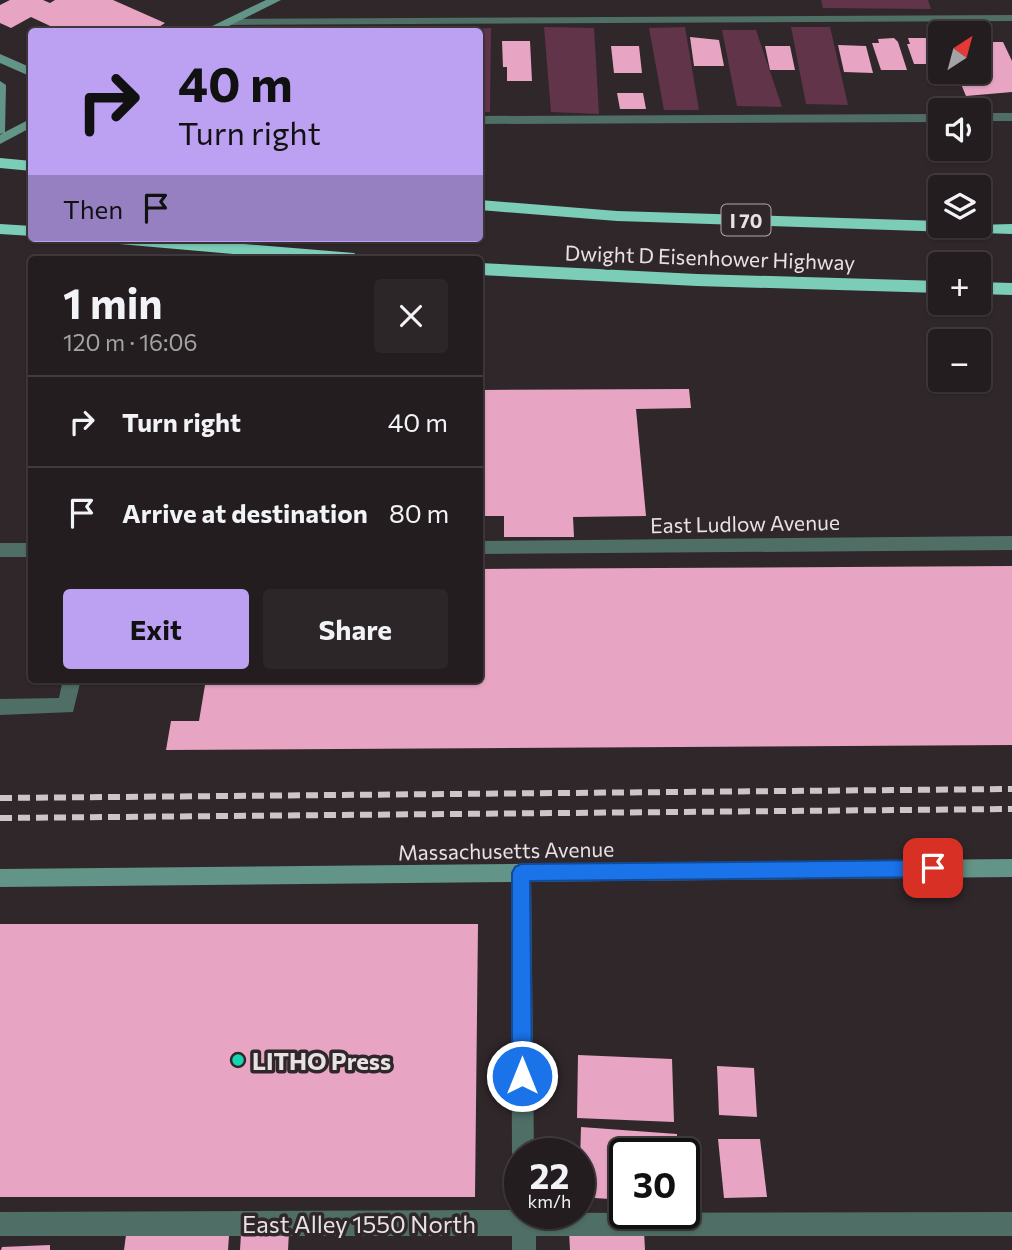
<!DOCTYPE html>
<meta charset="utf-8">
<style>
:root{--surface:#241d20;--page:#2c2629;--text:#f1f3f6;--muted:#a3a2a5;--line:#413b3e;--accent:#bca0f2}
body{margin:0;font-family:Commissioner,sans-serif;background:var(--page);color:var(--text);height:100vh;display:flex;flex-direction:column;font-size:26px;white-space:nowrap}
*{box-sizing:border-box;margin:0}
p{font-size:23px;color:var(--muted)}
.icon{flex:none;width:38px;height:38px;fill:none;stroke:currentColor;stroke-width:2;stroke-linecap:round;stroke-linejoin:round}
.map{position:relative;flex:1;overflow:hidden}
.drawer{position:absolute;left:28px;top:256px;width:455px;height:427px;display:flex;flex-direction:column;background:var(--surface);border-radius:7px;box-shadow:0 2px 5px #0004,0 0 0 2px var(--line)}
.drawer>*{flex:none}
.hud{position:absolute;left:28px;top:28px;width:455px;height:214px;border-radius:7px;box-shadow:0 2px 5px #0004,0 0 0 2px var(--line);background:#bca0f2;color:#111;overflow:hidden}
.needle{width:46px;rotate:36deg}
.fabs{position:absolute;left:928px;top:21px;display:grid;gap:14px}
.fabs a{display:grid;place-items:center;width:63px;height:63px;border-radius:7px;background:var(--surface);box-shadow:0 2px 5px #0004,0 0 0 2px var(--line);font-size:35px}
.speed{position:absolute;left:504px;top:1138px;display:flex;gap:14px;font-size:35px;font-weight:700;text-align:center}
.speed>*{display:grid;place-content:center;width:91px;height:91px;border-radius:50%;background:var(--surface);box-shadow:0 2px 5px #0004,0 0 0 2px var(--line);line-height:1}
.speed small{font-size:18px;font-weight:400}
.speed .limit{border:4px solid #111;border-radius:10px;background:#fff;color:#111}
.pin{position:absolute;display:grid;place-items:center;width:60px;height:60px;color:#fff;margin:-30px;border-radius:14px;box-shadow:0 4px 10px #0006}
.me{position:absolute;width:77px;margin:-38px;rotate:0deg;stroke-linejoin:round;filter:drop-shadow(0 0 5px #0008)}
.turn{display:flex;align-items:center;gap:24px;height:147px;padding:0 35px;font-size:32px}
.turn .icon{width:91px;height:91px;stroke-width:2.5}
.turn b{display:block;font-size:49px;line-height:60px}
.then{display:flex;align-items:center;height:66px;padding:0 35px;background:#0003;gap:14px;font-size:26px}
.round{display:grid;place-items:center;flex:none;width:74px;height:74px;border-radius:7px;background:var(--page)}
.head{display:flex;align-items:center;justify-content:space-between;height:119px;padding:0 35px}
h1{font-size:42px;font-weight:700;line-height:52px}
.button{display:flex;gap:14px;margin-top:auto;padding:14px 35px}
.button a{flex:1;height:80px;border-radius:7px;background:var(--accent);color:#111;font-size:28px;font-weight:700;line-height:80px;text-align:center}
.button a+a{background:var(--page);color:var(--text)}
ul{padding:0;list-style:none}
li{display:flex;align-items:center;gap:21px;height:91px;padding:0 35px;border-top:2px solid var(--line)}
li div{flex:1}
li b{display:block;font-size:26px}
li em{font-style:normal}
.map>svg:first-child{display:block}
.green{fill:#61344a}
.building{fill:#e7a5c3}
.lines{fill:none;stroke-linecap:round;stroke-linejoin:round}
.lane{fill:#4f6e66;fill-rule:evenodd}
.street{fill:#4f6e66;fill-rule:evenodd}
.secondary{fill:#629587;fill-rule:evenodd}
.highway{fill:#7ccdb8;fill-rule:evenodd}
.rail{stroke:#cdc6c9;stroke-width:6;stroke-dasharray:12 6;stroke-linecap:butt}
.route{fill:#1a73e8;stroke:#114b97;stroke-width:2}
.poi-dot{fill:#15d5b3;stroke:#30272b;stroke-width:2.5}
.labels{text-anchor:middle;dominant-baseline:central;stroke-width:7;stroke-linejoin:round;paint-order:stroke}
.shield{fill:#30272b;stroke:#b1aaac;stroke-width:2}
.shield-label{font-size:19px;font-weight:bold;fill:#e8e2e4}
.street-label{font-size:21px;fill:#e8e2e4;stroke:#30272b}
.near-poi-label{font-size:24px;font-weight:bold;fill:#e8e2e4;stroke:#30272b;text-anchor:start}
.near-street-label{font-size:24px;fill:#e8e2e4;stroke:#30272b}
</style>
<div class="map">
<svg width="1012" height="1250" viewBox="0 0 1012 1250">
<rect width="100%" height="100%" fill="#30272b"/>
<g class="green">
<path d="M821,0h107l3,9 -108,-1z"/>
<path d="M544,27l50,1 5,86 -48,-2z"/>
<path d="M685,27l14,83h-35l-15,-82z"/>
<path d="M791,27h39l18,78 -42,-1z"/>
<path d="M491,28l-1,84h-10v-80l-23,-2z"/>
<path d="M722,30h34l26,77 -45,-1z"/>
</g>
<g class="building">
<path d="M10,0h33l7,3 5,-3h58l52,23 -14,9h-88l-32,-15 -20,11 -11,-5v-18z"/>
<path d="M690,37l29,3 5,26h-30z"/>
<path d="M894,38l4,4 9,28h-26l-9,-27h7l-1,-4z"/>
<path d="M908,38h29l3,26h-26l-7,-20h3z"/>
<path d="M502,41h28l2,40h-25v-14h-4z"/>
<path d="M992,42h11l9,19v31l-46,4 -10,-24h22v-28h15z"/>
<path d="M838,45l28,1 7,27 -29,-1z"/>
<path d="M611,46h28l3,27h-28z"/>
<path d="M765,46h25l5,24h-25z"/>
<path d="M617,93h26l3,16h-26z"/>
<path d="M689,389l2,19 -55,1 10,107 -73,1 1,20h-70v-21h-24v-126z"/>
<path d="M1012,566v179l-846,5 5,-29h28l7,-42h274v-110z"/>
<path d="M0,924h478l-3,273h-475z"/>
<path d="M578,1055l94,4 2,63 -97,-4z"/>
<path d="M717,1066l37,2 3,49 -38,-2z"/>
<path d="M581,1127l96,7v19h-52v47l-46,-3z"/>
<path d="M718,1139h42l7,58 -43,1z"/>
<path d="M569,1231h75l1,19h-75z"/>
<path d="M289,1232l-1,18h-48l1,-16z"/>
<path d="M126,1235l103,1 -1,14h-104z"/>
<path d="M50,1245v5h-49l1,-3z"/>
</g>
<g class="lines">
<g class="lane">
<rect x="978" y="113" width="34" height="8"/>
<path d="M940,114v8l-460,2v-8z"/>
<path d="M63,679h18l-8,33 -73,3v-16l59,-1z"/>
<path d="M489,1210h31v3l492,-1v24h-1012v-24z"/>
</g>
<g class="street">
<path d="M1012,15v6l-785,4 -6,-3 6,-3z"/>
<path d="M1012,536v14l-532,4v-13z"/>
<rect x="0" y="543" width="32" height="14"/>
<path d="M521,864l7,2 3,7 3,280h-14v10l-5,-2 -3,-8 -1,-280 3,-7z"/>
<path d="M520,1203v10h16v37h-24v-37l4,-8z"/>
</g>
<g class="secondary">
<path d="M266,0h15l-64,32h-17z"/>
<path d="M0,54l32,14v9l-32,-14z"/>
<path d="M0,81l6,4 -1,47 27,-14v9l-32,17v-9l3,-2 -3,1z"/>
<path d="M1012,859v18l-1012,10v-18z"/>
</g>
<g class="highway">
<path d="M0,158l32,3v10l-32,-3z"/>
<path d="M480,200l137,11 323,10v5l72,-2v10l-395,-13 -137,-11z"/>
<path d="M0,224l32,2v10l-32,-2z"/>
<path d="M100,238h71l183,15 8,6h-72l-182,-16z"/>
<path d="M480,263l217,11 243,7v12l-243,-7 -217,-11z"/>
<path d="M978,282l34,1v12l-34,-1z"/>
</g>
<g class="rail">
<path d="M0,798l1012,-9"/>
<path d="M0,818l1012,-9"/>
</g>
</g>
<path class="route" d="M933,860l7,2 2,6 -2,6 -7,3 -403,4 2,195 -3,7 -7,3 -7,-3 -3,-7v-203l3,-6 6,-3z"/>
<circle class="poi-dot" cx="238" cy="1060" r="7"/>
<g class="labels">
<rect class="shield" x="721.5" y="204.5" width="49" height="31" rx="5"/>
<g class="shield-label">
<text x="746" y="220">I 70</text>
</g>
<g class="street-label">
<text transform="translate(710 257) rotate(2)">Dwight D Eisenhower Highway</text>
<text transform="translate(745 523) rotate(-1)">East Ludlow Avenue</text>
<text transform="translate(506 850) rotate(-1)">Massachusetts Avenue</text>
</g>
<g class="near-poi-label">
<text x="252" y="1060">LITHO Press</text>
</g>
<g class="near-street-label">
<text x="359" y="1223">East Alley 1550 North</text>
</g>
</g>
</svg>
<div class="fabs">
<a><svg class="needle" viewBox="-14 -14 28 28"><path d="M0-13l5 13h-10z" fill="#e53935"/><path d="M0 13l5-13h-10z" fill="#a3a2a5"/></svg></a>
<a><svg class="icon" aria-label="sound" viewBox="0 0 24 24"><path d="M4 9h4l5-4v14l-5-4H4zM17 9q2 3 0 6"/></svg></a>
<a><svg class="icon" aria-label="layers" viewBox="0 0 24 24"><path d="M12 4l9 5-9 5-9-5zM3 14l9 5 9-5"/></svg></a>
<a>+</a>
<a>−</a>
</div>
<div class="speed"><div>22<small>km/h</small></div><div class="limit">30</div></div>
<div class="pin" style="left:933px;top:868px;background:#d93025"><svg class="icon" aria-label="arrive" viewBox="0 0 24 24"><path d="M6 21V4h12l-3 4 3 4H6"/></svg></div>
<svg class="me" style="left:522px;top:1076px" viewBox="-20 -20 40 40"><circle r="17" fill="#1a73e8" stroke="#fff" stroke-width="3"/><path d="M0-11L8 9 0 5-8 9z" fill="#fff"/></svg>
<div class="hud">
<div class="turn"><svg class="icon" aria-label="right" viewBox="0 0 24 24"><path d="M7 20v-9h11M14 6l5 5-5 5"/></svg><div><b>40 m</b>Turn right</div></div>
<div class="then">Then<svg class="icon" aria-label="arrive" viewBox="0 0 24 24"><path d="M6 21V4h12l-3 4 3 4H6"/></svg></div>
</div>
<section class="drawer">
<div class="head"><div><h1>1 min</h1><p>120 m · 16:06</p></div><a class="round"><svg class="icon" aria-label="close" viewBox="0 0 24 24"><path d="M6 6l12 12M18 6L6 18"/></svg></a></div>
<ul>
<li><svg class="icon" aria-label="right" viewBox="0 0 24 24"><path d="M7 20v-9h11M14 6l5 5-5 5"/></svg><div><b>Turn right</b></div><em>40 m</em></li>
<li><svg class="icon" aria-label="arrive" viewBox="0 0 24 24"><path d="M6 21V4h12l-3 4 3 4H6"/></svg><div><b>Arrive at destination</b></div><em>80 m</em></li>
</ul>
<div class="button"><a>Exit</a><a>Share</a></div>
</section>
</div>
